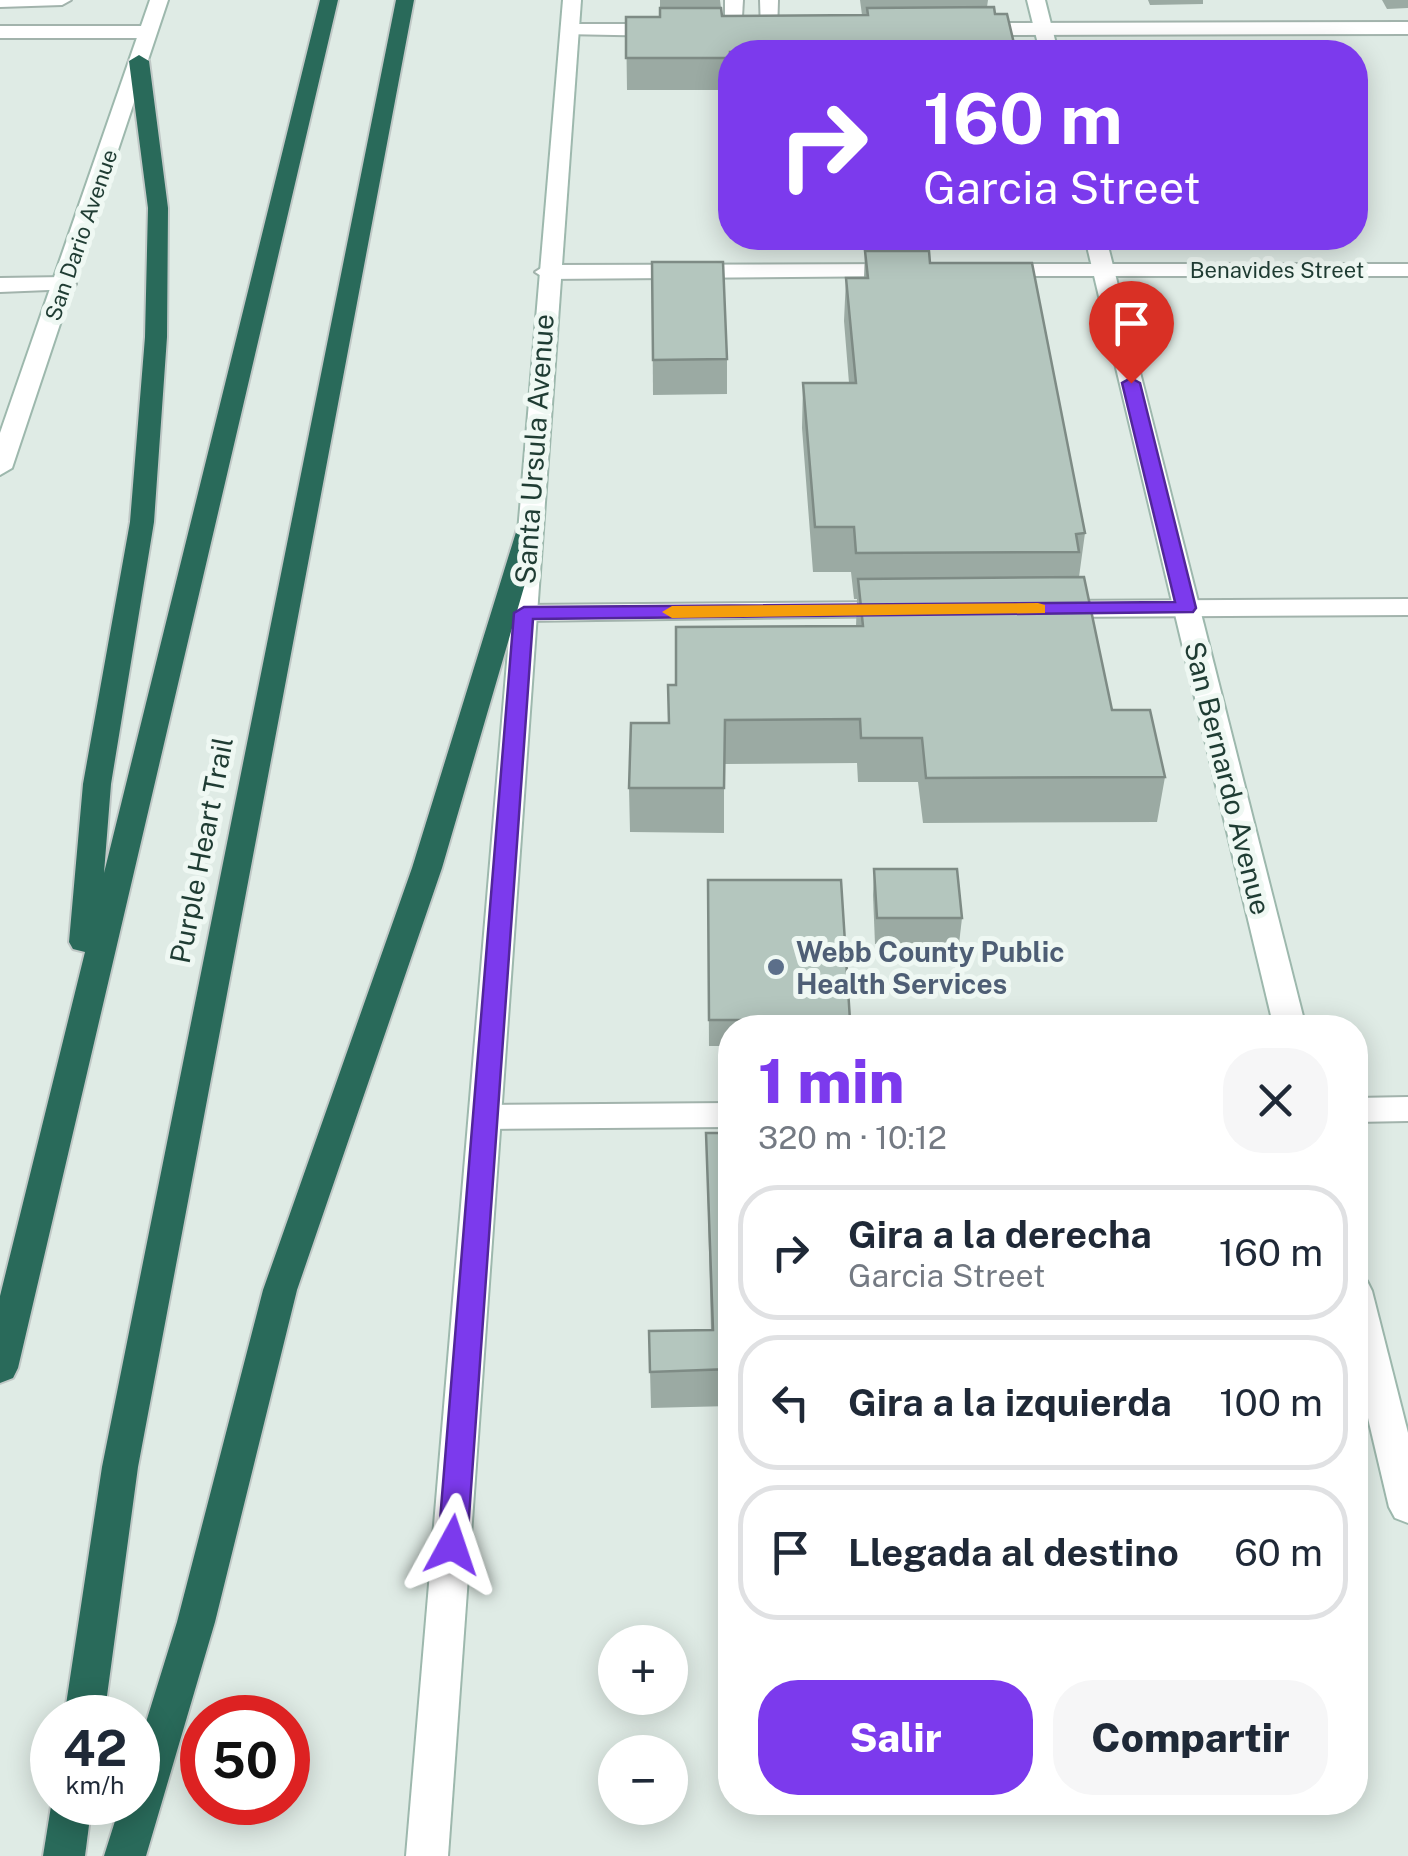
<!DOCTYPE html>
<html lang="es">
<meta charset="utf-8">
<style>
:root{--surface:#fff;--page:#f6f6f7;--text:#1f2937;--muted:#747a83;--line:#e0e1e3;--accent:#7c3aed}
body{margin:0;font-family:"Public Sans",sans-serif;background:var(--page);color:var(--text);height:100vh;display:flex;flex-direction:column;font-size:38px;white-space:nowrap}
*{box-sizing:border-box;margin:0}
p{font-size:32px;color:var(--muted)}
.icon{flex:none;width:55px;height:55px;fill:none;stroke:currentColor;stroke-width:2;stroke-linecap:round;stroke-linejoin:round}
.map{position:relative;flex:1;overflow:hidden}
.details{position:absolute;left:718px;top:1015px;width:650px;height:800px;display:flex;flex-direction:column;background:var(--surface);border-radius:40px;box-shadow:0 5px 25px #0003}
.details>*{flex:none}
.guide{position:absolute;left:718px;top:40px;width:650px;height:210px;border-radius:40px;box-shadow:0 5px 25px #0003;background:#7c3aed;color:#fff;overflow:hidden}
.controls{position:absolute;left:598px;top:1625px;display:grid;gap:20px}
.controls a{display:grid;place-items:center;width:90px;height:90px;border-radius:50%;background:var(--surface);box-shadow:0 5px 25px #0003;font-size:50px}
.speed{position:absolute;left:30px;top:1695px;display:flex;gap:20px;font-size:50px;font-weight:700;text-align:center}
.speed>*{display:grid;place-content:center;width:130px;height:130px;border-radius:50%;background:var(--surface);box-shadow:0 5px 25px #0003;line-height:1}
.speed small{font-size:25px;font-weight:400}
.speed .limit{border:15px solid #d22;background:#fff;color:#111}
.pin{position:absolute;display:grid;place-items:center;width:85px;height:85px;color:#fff;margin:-102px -42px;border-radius:50% 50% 50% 0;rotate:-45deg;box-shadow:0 0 10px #0007}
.pin .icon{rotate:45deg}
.me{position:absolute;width:110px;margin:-55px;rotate:5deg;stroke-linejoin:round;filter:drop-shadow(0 0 8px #0008)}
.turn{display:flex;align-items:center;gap:35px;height:210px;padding:0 40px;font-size:45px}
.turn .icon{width:130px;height:130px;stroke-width:2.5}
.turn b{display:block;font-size:70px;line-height:85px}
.round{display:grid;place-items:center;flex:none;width:105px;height:105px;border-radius:40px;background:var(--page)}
.overview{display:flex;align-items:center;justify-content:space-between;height:170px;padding:0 40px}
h1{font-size:60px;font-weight:800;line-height:75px;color:var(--accent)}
.action{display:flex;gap:20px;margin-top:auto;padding:20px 40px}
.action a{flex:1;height:115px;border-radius:40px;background:var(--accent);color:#fff;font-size:40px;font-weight:800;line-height:115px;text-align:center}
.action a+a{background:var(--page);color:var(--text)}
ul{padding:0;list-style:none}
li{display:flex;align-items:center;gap:30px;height:135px;margin:0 20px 15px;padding:0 20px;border:5px solid var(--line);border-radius:40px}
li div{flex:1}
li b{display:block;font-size:38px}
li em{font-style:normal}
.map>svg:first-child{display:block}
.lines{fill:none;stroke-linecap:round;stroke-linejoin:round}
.service-casing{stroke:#a2b3ac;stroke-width:4}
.minor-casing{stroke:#a2b3ac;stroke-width:4}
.secondary-casing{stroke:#9db8ad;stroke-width:4}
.motorway-casing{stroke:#c0c8c6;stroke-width:4}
.service{fill:#fff;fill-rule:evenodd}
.minor{fill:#fff;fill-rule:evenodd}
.secondary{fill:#fff;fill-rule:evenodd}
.motorway{fill:#296a5a;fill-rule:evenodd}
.wall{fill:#9baaa3}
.building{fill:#b4c6be;stroke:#7e8b85;stroke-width:2.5}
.route{fill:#7c3aed;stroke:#51269a;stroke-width:2.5}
.slow{fill:#f59e0b}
.service-dot{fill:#5c6f8a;stroke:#eff8f3;stroke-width:4}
.labels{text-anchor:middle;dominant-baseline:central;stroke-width:10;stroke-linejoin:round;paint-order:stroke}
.far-street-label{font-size:22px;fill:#1f3c33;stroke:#eff8f3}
.street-label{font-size:28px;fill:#1f3c33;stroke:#eff8f3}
.service-label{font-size:28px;font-weight:bold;fill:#4e5e75;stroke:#eff8f3;text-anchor:start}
</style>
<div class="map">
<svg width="1408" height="1856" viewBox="0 0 1408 1856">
<rect width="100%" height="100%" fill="#dfebe5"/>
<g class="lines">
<g class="service-casing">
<g id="service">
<path d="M0,0h71l-9,5 -62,2z"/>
<path d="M725,0h18l-2,34h-14l-2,-4z"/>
<path d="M760,0h18l-1,34h-14l-2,-4z"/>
</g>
</g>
<g class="minor-casing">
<g id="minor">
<path d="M1408,22v12l-436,1 -9,-6 9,-6z"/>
<path d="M569,24h97l9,6 -9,6 -104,-2v-8z"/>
<path d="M0,26h148l9,6 -9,6h-148z"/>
<path d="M903,264l11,7 -3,5 -365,3 -11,-7 11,-7z"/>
<path d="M994,264h414v12h-422l-3,-5z"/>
<path d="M65,277l11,7 -3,5 -73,3v-14z"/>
<path d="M1408,599v16l-357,2 -13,-8 13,-8z"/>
<path d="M895,602l13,8 -4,6 -381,5 -13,-8 13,-8z"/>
<path d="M1408,1097v24l-53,1v-24z"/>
<path d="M730,1103v24l-244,2 -11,-3 -5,-9 5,-9 11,-3z"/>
</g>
</g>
<g class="secondary-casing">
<g id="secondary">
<path d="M150,0h18l-156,468 -12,7v-42z"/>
<path d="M563,0h18l-133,1856h-42z"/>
<path d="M1027,0h18l13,52h-18z"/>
<path d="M1085,238h21l200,790h-32z"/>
<path d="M1355,1277l12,4 5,10 36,142v90l-13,-5 -6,-11 -34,-144z"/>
</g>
</g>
<g class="motorway-casing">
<g id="motorway">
<path d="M320,0h18l-320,1368 -5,10 -13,5v-87l85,-344 -12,-3 -4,-7 14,-158 47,-262 15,-185 3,-129 -19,-147 10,-6 10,6 19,147 -1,129 -13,185 -43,262 -7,89z"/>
<path d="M396,0h18l-276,1467 -34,251h-40l38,-251z"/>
<path d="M529,522l12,7 -99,339 -145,422 -82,332 -69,234h-42l17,-54h17v-54l39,-126 86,-332 149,-422 105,-339z"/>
<path d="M52,1800l40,2 -7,54h-42z"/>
</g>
</g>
<use href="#service" class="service"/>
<use href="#minor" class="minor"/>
<use href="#secondary" class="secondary"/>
<use href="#motorway" class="motorway"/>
</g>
<g class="wall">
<path d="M660,0h60l2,16 140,-1 -2,-15h128l-1,7 -257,45v38h-103l-1,-73h34z"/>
<path d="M1148,0h55v4l-53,1z"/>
<path d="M1382,0h26v8l-21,1z"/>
<path d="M865,251l65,12 155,270 -6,44 33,133 53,67 -8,45 -234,1 -5,-41h-60l-1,-19 -133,1v69l-94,-1 -1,-44 40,-65 7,-38 180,-59 1,-27h-3l-3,-27h-38l-11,-144 1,-45h46l-5,-62 2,-43h18z"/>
<path d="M652,262l75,97v35l-74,1z"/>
<path d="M874,869l88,49 -3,26h-84l-2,-49z"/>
<path d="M708,880l142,140v8h-120v18h-21z"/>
<path d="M706,1133h24v273l-79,2 -2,-77 62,-1z"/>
</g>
<g class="building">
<path d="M994,7l1,7h12l9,38h-286v6h-104v-41h34v-9h61l1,8 146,-1 -1,-7z"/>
<path d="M865,251h64l1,12h102l53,270 -9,1 3,18 -223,1 -2,-26h-39l-12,-144h53l-10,-105h22z"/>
<path d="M652,262h71l4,97 -74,1z"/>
<path d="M1084,577l28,133h38l15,67 -239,1 -4,-40h-61l-1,-19 -135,1 -1,68h-95l2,-65h38l-1,-38h8v-58l187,-1 -5,-47z"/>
<path d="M874,869h83l5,49h-85z"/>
<path d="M708,880h133l9,140h-141z"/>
<path d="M706,1133h24v236l-80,3 -1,-41 64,-1z"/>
</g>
<path class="route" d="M1131,378l9,5 56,225 -3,4 -660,7 -66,926 -5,9 -10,3 -10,-3 -4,-9 76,-932 10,-6 651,-5 -53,-219z"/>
<path class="slow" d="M1038,603l7,2v8l-373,5 -10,-6 10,-6z"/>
<circle class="service-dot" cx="776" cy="967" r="10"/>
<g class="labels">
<g class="far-street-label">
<text transform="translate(81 235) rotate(-71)">San Dario Avenue</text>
<text x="1277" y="270">Benavides Street</text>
</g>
<g class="street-label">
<text transform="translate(534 449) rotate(-86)">Santa Ursula Avenue</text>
<text transform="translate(1228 778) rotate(76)">San Bernardo Avenue</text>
<text transform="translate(201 850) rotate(-79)">Purple Heart Trail</text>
</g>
<g class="service-label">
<text x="796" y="951">Webb County Public<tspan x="796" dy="32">Health Services</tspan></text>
</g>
</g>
</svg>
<div class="controls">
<a>+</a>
<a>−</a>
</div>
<div class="speed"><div>42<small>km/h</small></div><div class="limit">50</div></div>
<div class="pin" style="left:1131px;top:383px;background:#d93025"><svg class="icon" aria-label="arrive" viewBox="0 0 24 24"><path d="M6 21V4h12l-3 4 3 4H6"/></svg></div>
<svg class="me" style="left:452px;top:1545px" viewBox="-20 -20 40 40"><path d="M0-17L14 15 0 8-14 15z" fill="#7c3aed" stroke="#fff" stroke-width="4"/></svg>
<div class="guide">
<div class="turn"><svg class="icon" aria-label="right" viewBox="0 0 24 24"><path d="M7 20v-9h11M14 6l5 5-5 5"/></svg><div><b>160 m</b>Garcia Street</div></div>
</div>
<section class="details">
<div class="overview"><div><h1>1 min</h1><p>320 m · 10:12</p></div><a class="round"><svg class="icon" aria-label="close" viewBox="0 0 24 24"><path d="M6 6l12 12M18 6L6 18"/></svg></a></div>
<ul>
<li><svg class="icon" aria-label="right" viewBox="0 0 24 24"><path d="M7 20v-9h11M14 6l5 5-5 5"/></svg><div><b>Gira a la derecha</b><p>Garcia Street</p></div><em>160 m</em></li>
<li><svg class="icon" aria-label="left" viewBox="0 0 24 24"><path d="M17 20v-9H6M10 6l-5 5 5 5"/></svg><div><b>Gira a la izquierda</b></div><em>100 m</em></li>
<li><svg class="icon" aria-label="arrive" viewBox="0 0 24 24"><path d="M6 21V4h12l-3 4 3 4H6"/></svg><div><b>Llegada al destino</b></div><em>60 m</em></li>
</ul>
<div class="action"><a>Salir</a><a>Compartir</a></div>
</section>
</div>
